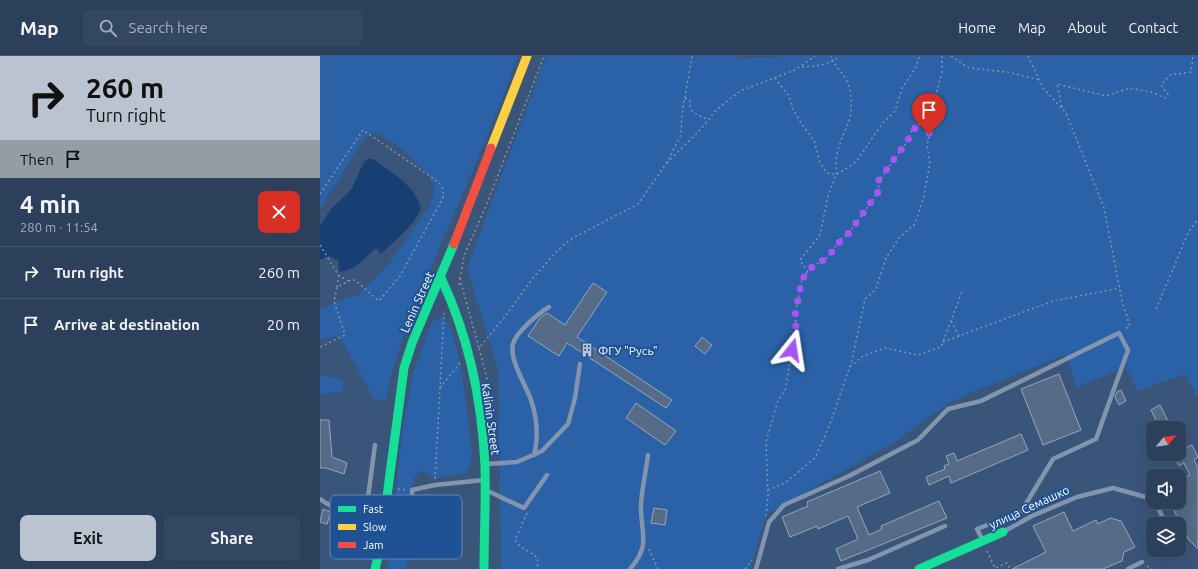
<!DOCTYPE html>
<meta charset="utf-8">
<style>
:root{--surface:#2c405c;--page:#344762;--text:#f1f3f6;--muted:#a6afbb;--line:#485972;--accent:#bac4d0}
body{margin:0;font-family:Ubuntu,sans-serif;background:var(--page);color:var(--text);height:100vh;display:flex;flex-direction:column;font-size:15px;white-space:nowrap}
*{box-sizing:border-box;margin:0}
p{font-size:13px;color:var(--muted)}
.icon{flex:none;width:22px;height:22px;fill:none;stroke:currentColor;stroke-width:2;stroke-linecap:round;stroke-linejoin:round}
.map{position:relative;flex:1;overflow:hidden}
.panel{display:flex;flex-direction:column;background:var(--surface);width:320px}
.panel>*{flex:none}
.hud{background:#bac4d0;color:#111;overflow:hidden}
.needle{width:26px;rotate:61deg}
.tools{position:absolute;left:826px;top:365px;display:grid;gap:8px}
.tools a{display:grid;place-items:center;width:40px;height:40px;border-radius:8px;background:var(--surface);box-shadow:0 4px 16px #0002,0 0 0 1px var(--line);font-size:20px}
.pin{position:absolute;display:grid;place-items:center;width:34px;height:34px;color:#fff;margin:-41px -17px;border-radius:50% 50% 50% 0;rotate:-45deg;box-shadow:0 0 4px #0007}
.pin .icon{rotate:45deg}
.me{position:absolute;width:44px;margin:-22px;rotate:15deg;stroke-linejoin:round;filter:drop-shadow(0 0 3px #0008)}
.turn{display:flex;align-items:center;gap:14px;height:84px;padding:0 20px;font-size:18px}
.turn .icon{width:52px;height:52px;stroke-width:2.5}
.turn b{display:block;font-size:28px;line-height:34px}
.then{display:flex;align-items:center;height:38px;padding:0 20px;background:#0003;gap:8px;font-size:15px}
.round{display:grid;place-items:center;flex:none;width:42px;height:42px;border-radius:8px;background:var(--page)}
.summary{display:flex;align-items:center;justify-content:space-between;height:68px;padding:0 20px}
h1{font-size:24px;font-weight:600;line-height:30px}
.button{display:flex;gap:8px;margin-top:auto;padding:8px 20px}
.button a{flex:1;height:46px;border-radius:8px;background:var(--accent);color:#111;font-size:16px;font-weight:600;line-height:46px;text-align:center}
.button a+a{background:var(--page);color:var(--text)}
ul{padding:0;list-style:none}
li{display:flex;align-items:center;gap:12px;height:52px;padding:0 20px;border-top:1px solid var(--line)}
li div{flex:1}
li b{display:block;font-size:15px}
li em{font-style:normal}
header{display:flex;align-items:center;gap:24px;box-sizing:border-box;height:56px;padding:0 20px;background:var(--surface);border-bottom:1px solid var(--line)}
header strong{font-size:19px}
nav{display:flex;gap:22px;margin-inline-start:auto;font-size:14px}
.search{width:280px;height:36px;background:var(--page);display:flex;align-items:center;gap:10px;box-sizing:border-box;padding:0 14px;border-radius:8px;color:var(--muted);font-size:15px}
main{display:flex;flex:1;min-height:0}
.map>svg:first-child{display:block}
.green{fill:#2b61a6}
.water{fill:#183f74}
.building{fill:#556b87;stroke:#98a6ba}
.lines{fill:none;stroke-linecap:round;stroke-linejoin:round}
.path{stroke:#8295ad;stroke-width:1.5;stroke-dasharray:2 3;stroke-linecap:butt}
.lane{stroke:#8295ad;stroke-width:4.5}
.fast{stroke:#16e098;stroke-width:9}
.slow{stroke:#ffcf43;stroke-width:9}
.jam{stroke:#f24e42;stroke-width:9}
.route{stroke:#a855f7;stroke-width:7;stroke-dasharray:0 12.6}
.labels{text-anchor:middle;dominant-baseline:central;stroke-width:4;stroke-linejoin:round;paint-order:stroke}
.street-label{font-size:12px;fill:#fff;stroke:#1f5195}
.poi-label{font-size:12px;fill:#fff;stroke:#1f5195;text-anchor:start}
.key{fill:#1f5195;stroke:#6285b5;stroke-width:1}
.key-label{font-size:11px;fill:#fff}
</style>
<header>
<strong>Map</strong>
<div class="search"><svg class="icon" aria-label="search" viewBox="0 0 24 24"><circle cx="10" cy="10" r="6"/><path d="M15 15l6 6"/></svg>Search here</div>
<nav><a>Home</a><a>Map</a><a>About</a><a>Contact</a></nav>
</header>
<main>
<section class="panel">
<div class="hud">
<div class="turn"><svg class="icon" aria-label="right" viewBox="0 0 24 24"><path d="M7 20v-9h11M14 6l5 5-5 5"/></svg><div><b>260 m</b>Turn right</div></div>
<div class="then">Then<svg class="icon" aria-label="arrive" viewBox="0 0 24 24"><path d="M6 21V4h12l-3 4 3 4H6"/></svg></div>
</div>
<div class="summary"><div><h1>4 min</h1><p>280 m · 11:54</p></div><a class="round" style="background:#d93025;color:#fff"><svg class="icon" aria-label="close" viewBox="0 0 24 24"><path d="M6 6l12 12M18 6L6 18"/></svg></a></div>
<ul>
<li><svg class="icon" aria-label="right" viewBox="0 0 24 24"><path d="M7 20v-9h11M14 6l5 5-5 5"/></svg><div><b>Turn right</b></div><em>260 m</em></li>
<li><svg class="icon" aria-label="arrive" viewBox="0 0 24 24"><path d="M6 21V4h12l-3 4 3 4H6"/></svg><div><b>Arrive at destination</b></div><em>20 m</em></li>
</ul>
<div class="button"><a>Exit</a><a>Share</a></div>
</section>
<div class="map">
<svg width="878" height="513" viewBox="0 0 878 513">
<rect width="100%" height="100%" fill="#3a557a"/>
<g class="green">
<path d="M0,0h198c-22,61 -47,120 -73,179 -23,54 -48,107 -59,165l-12,-1 -35,-63 -19,3v-30l39,-15 29,-29 43,-61c2,-7 4,-14 2,-21 -4,-12 -47,-51 -60,-50 -2,1 -6,3 -8,4l-45,72z"/>
<path d="M226,0h191l1,3 50,-3h410v343l-13,-25 -47,17 -12,-24 -50,21 -10,-34 -114,47 -57,41 -128,72 -17,55h-249l-3,-199 -31,-102z"/>
<path d="M118,262h5c19,16 25,107 29,135l-1,11 -5,9 -30,5 -14,-7 -8,6 -5,33 2,44 -6,15h-17l14,-136 11,-60 18,-49z"/>
<path d="M0,318l23,7v10l-23,4z"/>
</g>
<path class="water" d="M48,103h5c19,14 41,25 48,49 -6,18 -26,32 -40,46l-5,-6c-12,10 -21,23 -37,24l-1,-12 -9,-4 -9,4v-34l10,-16 21,-20 13,-28z"/>
<g class="building">
<path d="M273,227l14,9 -30,45 95,63 -6,8 -99,-65 -8,13 -31,-20 12,-18 7,-5 18,12z"/>
<path d="M382,281l10,8 -7,9 -10,-8z"/>
<path d="M739,318l22,56 -38,15 -22,-56z"/>
<path d="M801,334l5,11 -7,4 -4,-8 2,-5z"/>
<path d="M316,347l40,28 -11,14 -39,-27z"/>
<path d="M840,349l8,16 4,7h-12l-9,-18z"/>
<path d="M0,364h9l3,37 15,6 -3,11 -18,-6h-6z"/>
<path d="M701,378l7,16 -77,33 -2,-7 -20,9 -3,-8 19,-8 -1,-3 5,-2 -3,-8 8,-3 3,8z"/>
<path d="M872,389l6,12 -4,3 4,7v82l-9,-9 -18,-35v-3h8v-21l11,-6 -6,-12 -5,3 -6,-12h6v-3z"/>
<path d="M560,415l10,22 -33,14 12,28 13,-6 -1,-3 58,-25 8,17 -106,43 -5,-12 22,-10 -10,-23 -30,13 -1,-3 -27,11 -8,-20 26,-11 -1,-4z"/>
<path d="M334,452l13,2 -2,15 -14,-2z"/>
<path d="M3,453l8,3 -4,12 -7,-2z"/>
<path d="M744,456l9,19 23,-11 2,4 12,-6 11,3 14,26 -11,5 -2,9 -19,8h-91l34,-17 -13,-26z"/>
</g>
<g class="lines">
<g class="path">
<path d="M631,0l18,12 38,4 33,8"/>
<path d="M708,0l15,32 23,25 38,95 18,93 8,25 -6,4"/>
<path d="M482,11c15,-1 27,-2 38,-11"/>
<path d="M455,22l14,18 4,13 8,14 13,17 6,23 7,10 9,2c1,-8 -1,-17 2,-25 7,-25 17,-31 12,-59 -3,-17 -15,-22 -19,-35"/>
<path d="M365,42l5,3c-1,14 9,13 18,19"/>
<path d="M742,51l-5,-23 49,12 24,-8 21,4 14,6 3,-4 -7,-9 9,-10 21,-3 2,-16"/>
<path d="M347,107l34,-34 15,-19 24,-19 55,-21 20,-14"/>
<path d="M0,138l43,-64 74,51 5,5 2,10 -44,80 -21,25 -24,-21 -6,1 -12,6 -3,14 11,34 -25,12"/>
<path d="M0,189l19,31"/>
<path d="M488,216l-8,-12 20,-25 8,-39 8,-21 20,-13 26,-38 13,-13 7,-23 13,-19 4,-11 4,-2"/>
<path d="M140,223l4,-23 22,-50 58,-150"/>
<path d="M139,229l1,-6 19,69"/>
<path d="M17,231l2,-11 10,5"/>
<path d="M836,253l33,-78 9,-12"/>
<path d="M631,265l8,15"/>
<path d="M623,286l110,-41 67,-13"/>
<path d="M530,311l13,-11 22,-8 33,7 23,-8 22,-58"/>
<path d="M120,332l20,-25"/>
<path d="M172,363l-5,-41 -8,-30 25,-30 29,-40 25,-28 13,-11 67,-35 28,-40 15,-29 1,-21 10,-58"/>
<path d="M115,423l9,-166"/>
<path d="M78,433l8,1"/>
<path d="M448,434l17,-7 30,-25 15,-34 22,-64 13,-61 11,-10 10,-31 13,-20 16,-14 9,-28 6,-34 -3,-16 7,-36"/>
<path d="M207,457l-12,27c6,10 17,11 23,19l-1,10"/>
<path d="M446,460l2,-20 -2,-54 12,-42 7,-9 7,-41 5,-11 -2,-24 7,-36 10,-12 16,-10 13,-18 8,-6 29,-41 1,-11 29,-41 3,-8 23,-22 3,-20 5,-18v-16"/>
<path d="M329,493l9,20"/>
<path d="M667,495l8,17 12,-5 3,6"/>
<path d="M68,498l18,-1"/>
<path d="M827,510l5,3"/>
<path d="M425,513l7,-9"/>
</g>
<g class="lane">
<path d="M214,399c5,-19 3,-37 -3,-55 -5,-15 -22,-40 -18,-56 3,-12 26,-31 36,-37"/>
<path d="M166,408l31,-2 25,-11 26,-27 7,-26 5,-34"/>
<path d="M168,435l36,17 23,-33"/>
<path d="M0,443c18,13 40,19 61,25"/>
<path d="M835,446l11,22"/>
<path d="M45,464l10,-75"/>
<path d="M683,476l29,-16 45,-19 36,-9 40,11"/>
<path d="M92,497v-63l23,-5 49,-5"/>
<path d="M310,513c22,-25 10,-36 11,-65 1,-16 5,-33 7,-49"/>
<path d="M436,513l13,-47 15,-17 65,-29 69,-36 30,-31 33,-8 138,-68 9,17 -32,89 -43,20 -32,53 -44,17 5,10"/>
<path d="M518,513l30,-9 77,-34"/>
<path d="M808,513l14,-7"/>
</g>
<g class="fast">
<path d="M121,222c28,59 41,123 44,188 1,34 -1,69 -1,103"/>
<path d="M55,513l5,-20 24,-181 8,-25 42,-99"/>
<path d="M599,513l84,-37"/>
</g>
<path class="slow" d="M171,92l36,-92"/>
<path class="jam" d="M134,188l37,-96"/>
</g>
<g class="lines">
<path class="route" d="M472,294l5,-11 -2,-24 7,-36 10,-12 16,-10 13,-17 8,-7 29,-41 1,-12 29,-40 3,-8 23,-22 -5,24"/>
</g>
<defs>
<g id="building-bare" transform="scale(1.08)"><path d="M-4-6H4V6H1V3H-1V6H-4ZM-2.5-4.3h1.7v1.8h-1.7ZM.8-4.3h1.7v1.8H.8ZM-2.5-1h1.7V.8h-1.7ZM.8-1h1.7V.8H.8Z" fill="#bac4d0" stroke="#1f5195" stroke-width="2.5" paint-order="stroke"/></g>
</defs>
<g fill-rule="evenodd">
<use href="#building-bare" x="267" y="294"/>
</g>
<g class="labels">
<g class="street-label">
<text transform="translate(97 246) rotate(-66)">Lenin Street</text>
<text transform="translate(171 363) rotate(82)">Kalinin Street</text>
<text transform="translate(709 451) rotate(-25)">улица Семашко</text>
</g>
<g class="poi-label">
<text x="278" y="294">ФГУ "Русь"</text>
</g>
</g>
<rect x="10" y="439" width="132" height="64" rx="6" class="key"/>
<rect x="18" y="450" width="18" height="6" fill="#16e098"/>
<rect x="18" y="468" width="18" height="6" fill="#ffcf43"/>
<rect x="18" y="486" width="18" height="6" fill="#f24e42"/>
<g class="key-label">
<text x="43" y="457">Fast</text>
<text x="43" y="475">Slow</text>
<text x="43" y="493">Jam</text>
</g>
</svg>
<div class="tools">
<a><svg class="needle" viewBox="-14 -14 28 28"><path d="M0-13l5 13h-10z" fill="#e53935"/><path d="M0 13l5-13h-10z" fill="#a6afbb"/></svg></a>
<a><svg class="icon" aria-label="sound" viewBox="0 0 24 24"><path d="M4 9h4l5-4v14l-5-4H4zM17 9q2 3 0 6"/></svg></a>
<a><svg class="icon" aria-label="layers" viewBox="0 0 24 24"><path d="M12 4l9 5-9 5-9-5zM3 14l9 5 9-5"/></svg></a>
</div>
<div class="pin" style="left:609px;top:78px;background:#d93025"><svg class="icon" aria-label="arrive" viewBox="0 0 24 24"><path d="M6 21V4h12l-3 4 3 4H6"/></svg></div>
<svg class="me" style="left:472px;top:294px" viewBox="-20 -20 40 40"><path d="M0-17L14 15 0 8-14 15z" fill="#a855f7" stroke="#fff" stroke-width="4"/></svg>
</div>
</main>
